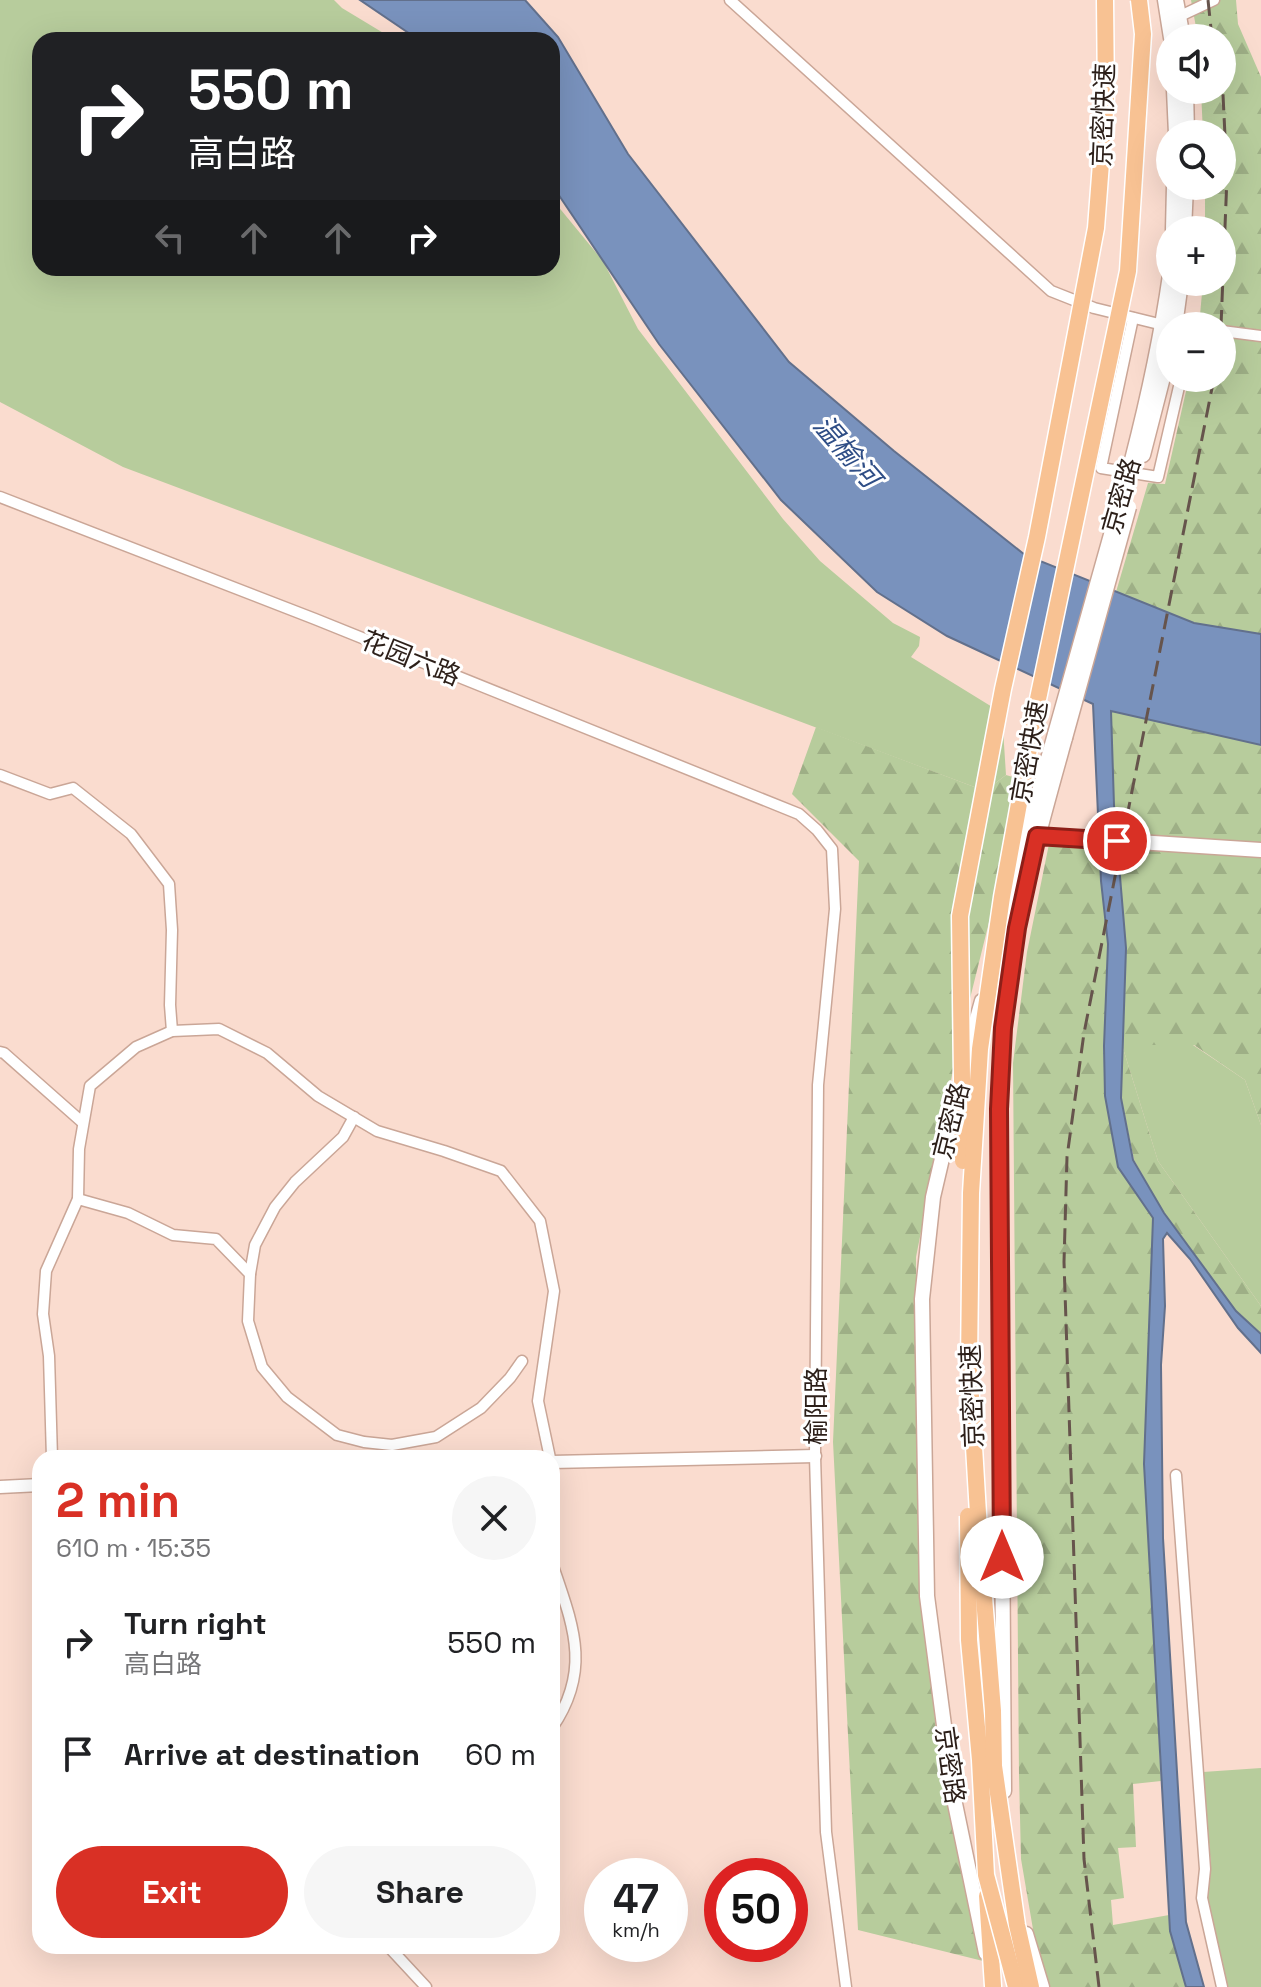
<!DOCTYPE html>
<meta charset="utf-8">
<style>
:root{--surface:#fff;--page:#f6f6f6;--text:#202124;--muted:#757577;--accent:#d93025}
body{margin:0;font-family:"Space Grotesk","Noto Sans SC",sans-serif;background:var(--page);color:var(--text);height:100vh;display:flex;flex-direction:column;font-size:30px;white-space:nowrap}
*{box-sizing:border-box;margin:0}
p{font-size:26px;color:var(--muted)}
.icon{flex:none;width:44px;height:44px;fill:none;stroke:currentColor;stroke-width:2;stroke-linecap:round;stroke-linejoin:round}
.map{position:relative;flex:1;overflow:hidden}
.details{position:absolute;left:32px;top:1450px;width:528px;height:504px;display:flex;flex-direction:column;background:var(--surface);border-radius:24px;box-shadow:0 8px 32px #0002}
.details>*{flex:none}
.banner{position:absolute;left:32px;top:32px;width:528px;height:244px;border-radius:24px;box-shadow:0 8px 32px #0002;background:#202124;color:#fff;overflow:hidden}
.tools{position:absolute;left:1156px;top:24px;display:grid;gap:16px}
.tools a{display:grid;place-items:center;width:80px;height:80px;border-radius:50%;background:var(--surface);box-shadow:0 8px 32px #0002;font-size:40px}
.speed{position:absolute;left:584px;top:1858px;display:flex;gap:16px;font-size:40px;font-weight:700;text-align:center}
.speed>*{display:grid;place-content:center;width:104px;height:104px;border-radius:50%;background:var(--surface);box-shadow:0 8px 32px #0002;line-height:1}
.speed small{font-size:20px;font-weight:400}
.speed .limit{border:12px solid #d22;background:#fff;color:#111}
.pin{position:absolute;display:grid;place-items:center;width:68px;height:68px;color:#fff;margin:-34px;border:4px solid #fff;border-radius:50%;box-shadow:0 2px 8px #0007}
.me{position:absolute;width:88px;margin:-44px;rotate:0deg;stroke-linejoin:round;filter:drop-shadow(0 0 6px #0008)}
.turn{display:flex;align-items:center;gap:28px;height:168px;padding:0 24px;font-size:36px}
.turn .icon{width:104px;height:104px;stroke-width:2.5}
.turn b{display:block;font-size:56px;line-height:68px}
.lanes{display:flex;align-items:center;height:76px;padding:0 24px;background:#0003;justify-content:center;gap:40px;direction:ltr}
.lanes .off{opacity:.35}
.round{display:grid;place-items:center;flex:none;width:84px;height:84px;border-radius:42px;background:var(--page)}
.headline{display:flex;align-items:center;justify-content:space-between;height:136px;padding:0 24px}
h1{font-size:48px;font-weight:700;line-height:60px;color:var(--accent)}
.cta{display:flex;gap:16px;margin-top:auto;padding:16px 24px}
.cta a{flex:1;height:92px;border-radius:48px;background:var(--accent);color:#fff;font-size:32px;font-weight:700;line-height:92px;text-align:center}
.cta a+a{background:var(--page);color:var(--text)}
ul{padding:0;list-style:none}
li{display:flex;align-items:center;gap:24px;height:112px;padding:0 24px}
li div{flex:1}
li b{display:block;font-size:30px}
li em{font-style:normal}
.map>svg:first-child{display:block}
.green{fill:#b7cc9c}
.forest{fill:url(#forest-firs)}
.water{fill:#7992bd;stroke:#62708c;stroke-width:2}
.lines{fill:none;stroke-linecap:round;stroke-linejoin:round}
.minor-casing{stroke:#caa697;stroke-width:13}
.tertiary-casing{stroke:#caa697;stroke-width:15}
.secondary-casing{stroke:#caa697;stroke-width:17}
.trunk-casing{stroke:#fff;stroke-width:19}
.minor{stroke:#fff;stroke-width:10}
.tertiary{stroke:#fff;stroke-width:12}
.secondary{stroke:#fff;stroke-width:14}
.trunk{stroke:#f8c293;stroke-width:16}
.rail{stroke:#66544c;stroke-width:3;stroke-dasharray:16 8;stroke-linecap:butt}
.secondary-bridge-casing{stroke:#caa697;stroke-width:17;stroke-linecap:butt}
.trunk-bridge-casing{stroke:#fff;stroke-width:19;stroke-linecap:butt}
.secondary-bridge{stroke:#fff;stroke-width:14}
.trunk-bridge{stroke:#f8c293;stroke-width:16}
.route-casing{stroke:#8d1f18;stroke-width:20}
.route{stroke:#d93025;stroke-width:14}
.labels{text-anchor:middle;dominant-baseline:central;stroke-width:6;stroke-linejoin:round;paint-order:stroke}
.street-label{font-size:26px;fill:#2c1f19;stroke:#fff}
.water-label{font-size:28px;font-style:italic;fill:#2f4e86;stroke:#fff}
</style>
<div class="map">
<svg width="1261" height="1987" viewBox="0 0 1261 1987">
<defs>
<pattern id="forest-firs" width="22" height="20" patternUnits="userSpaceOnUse" patternTransform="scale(2)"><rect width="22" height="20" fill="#b7cc9c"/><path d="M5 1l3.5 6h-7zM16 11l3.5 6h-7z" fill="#9eaf86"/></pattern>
</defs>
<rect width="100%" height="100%" fill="#fadccf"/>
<g class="green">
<path d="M0,0h334l8,8 53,32h-355v228h512v-69l51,62 35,68 145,190 37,42 73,62 27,14 -1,9 -8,11 91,56 4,62 -21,16 -862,-324 -123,-65z"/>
<path d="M1122,1045h71l52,35 16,45v181l-103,-145z"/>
<path d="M1261,1768v219h-33l-22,-88 5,-33 -8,-94z"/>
</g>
<g class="forest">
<path d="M1191,0h45l2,24 23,53v557l-67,-11 -78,-31 32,-109 17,1 24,-106h33v-52h-23l4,-44h19v-52h-17v-44h17v-52h-19l-2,-44h21v-52h-24z"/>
<path d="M1111,710l150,35v380l-16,-45 -51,-35h-72l36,116 103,145v28l-25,-23 -72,-98 -30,-53 -13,-62 5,-150 -12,-143z"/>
<path d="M816,727l169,64 21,-16 14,4 -24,115 -40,161 -40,202 2,298 19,183 46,223 -125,-31 -25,-488 26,-581 -67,-67z"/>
<path d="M1049,844l51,2 8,98 -4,102 1,50 13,71 35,51 -9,246 17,317 -28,3 3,63 -18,1 6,50 -13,2 2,25 56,-10 1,16 16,56h-141l-10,-46 -14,-82 -2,-84 -6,-712 14,-111z"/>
</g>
<path class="water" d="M360,0h165l33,37 70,117 161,208 105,89 131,104 169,68 67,11v111l-150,-34 3,94 12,143 -5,150 12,62 31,53 72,98 25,23v19l-23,-25 -48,-69 -23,-26 -4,6 2,67 -4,59 2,173 23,384 18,65h-18l-16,-56 -26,-467 9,-246 -35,-51 -13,-71 -1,-50 4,-102 -7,-63 -8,-177 -146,-68 -70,-44 -96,-92 -122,-156 -107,-159v-145h-133z"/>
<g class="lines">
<g class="minor-casing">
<g id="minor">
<path d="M730,0l321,291 43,17 69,17"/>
<path d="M1176,18l38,-18"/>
<path d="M1133,318l-32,150 57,9 23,-99"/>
<path d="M1222,331l39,5"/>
<path d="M0,497l315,122 484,195 18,16 15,19 3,60 -17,176 -3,371 11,376 20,155"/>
<path d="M0,775l50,19 23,-6 58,46 38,50 3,46 -2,75 2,26"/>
<path d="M0,1052l4,1 78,69"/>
<path d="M78,1199l50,14 45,22 43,4 34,35 -2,47 14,46 25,30 50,38 27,7 28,3 44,-8 45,-29 29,-30 12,-17"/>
<path d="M250,1274l5,-29 20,-38 20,-25 48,-45 11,-20"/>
<path d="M52,1458l-3,-102 -6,-42 3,-43 32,-72 1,-50 11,-63 46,-39 36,-16 47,-2 48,24 51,43 59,35 67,20 57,20 39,50 14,70 -16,110 12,57"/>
<path d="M1176,1475l29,394 -3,29 20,89"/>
<path d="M552,1563c20,60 41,106 0,165"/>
<path d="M388,1946l38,41"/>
</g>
</g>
<g class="tertiary-casing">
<g id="tertiary">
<path d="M552,1462l263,-6"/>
<path d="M0,1487l40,-2"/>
</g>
</g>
<g class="secondary-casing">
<g id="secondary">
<path d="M1165,0l6,38"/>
<path d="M1176,0l7,38"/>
<path d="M1174,90l2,44"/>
<path d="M1186,90l1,44"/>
<path d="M1173,230l1,-44"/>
<path d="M1184,230l2,-44"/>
<path d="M1175,326l6,-44"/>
<path d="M1143,455l27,-105"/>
<path d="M1132,460c16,-62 29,-122 38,-185"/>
<path d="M1031,835l230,15"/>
<path d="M1004,927l23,-93 28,-100"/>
<path d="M965,1062l17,-61"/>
<path d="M958,1090l-25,107 -11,102 5,297 26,198 33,159"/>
<path d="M1004,1791l-5,-682c2,-51 4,-101 13,-152 12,-74 33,-147 53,-219"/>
<path d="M1026,1934l16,53"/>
</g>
</g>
<g class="trunk-casing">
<path id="trunk" d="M987,1896l6,90"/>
</g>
<use href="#minor" class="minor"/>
<use href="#tertiary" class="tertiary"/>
<use href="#secondary" class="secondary"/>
<use href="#trunk" class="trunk"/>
<g class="rail">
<path d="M1208,0l4,38"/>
<path d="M1221,326l6,-149 -5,-103"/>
<path d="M1099,1987l-15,-128 -20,-597 3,-105 17,-124 130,-655"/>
</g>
<g class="secondary-bridge-casing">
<g id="secondary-bridge">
<path d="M1055,734l77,-274"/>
<path d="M1065,738l64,-231"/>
</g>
</g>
<g class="trunk-bridge-casing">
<g id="trunk-bridge">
<path d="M963,1161l-3,-245 43,-227 34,-152 59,-309 10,-130 -1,-98"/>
<path d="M968,1516l1,124 11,120 6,115 30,112"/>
<path d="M1031,1987l-14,-62 -23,-159 -1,-55 -13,-164 -11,-184 2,-170 9,-144 22,-152 36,-198 90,-428 15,-237 -4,-34"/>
</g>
</g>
<use href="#secondary-bridge" class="secondary-bridge"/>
<use href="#trunk-bridge" class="trunk-bridge"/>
</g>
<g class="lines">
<g class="route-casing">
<path id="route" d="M1002,1557l-3,-448 4,-81 14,-100 20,-92 80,5"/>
</g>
<use href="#route" class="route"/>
</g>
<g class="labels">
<g class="street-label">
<text transform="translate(1103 115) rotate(-88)">京密快速</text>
<text transform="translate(1121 496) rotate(-74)">京密路</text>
<text transform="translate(411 658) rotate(22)">花园六路</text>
<text transform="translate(1029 752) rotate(-80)">京密快速</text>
<text transform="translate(951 1121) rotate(-76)">京密路</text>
<text transform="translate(972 1396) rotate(-92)">京密快速</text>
<text transform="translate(816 1406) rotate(-90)">榆阳路</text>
<text transform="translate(950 1765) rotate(82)">京密路</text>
</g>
<g class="water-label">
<text transform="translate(847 451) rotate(49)">温榆河</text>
</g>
</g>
</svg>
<div class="tools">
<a><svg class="icon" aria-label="sound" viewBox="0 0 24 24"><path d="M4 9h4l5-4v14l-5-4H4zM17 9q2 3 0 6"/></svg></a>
<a><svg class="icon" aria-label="search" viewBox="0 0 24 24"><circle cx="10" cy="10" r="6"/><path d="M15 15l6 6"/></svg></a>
<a>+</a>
<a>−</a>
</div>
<div class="speed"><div>47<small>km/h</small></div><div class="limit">50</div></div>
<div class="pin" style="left:1117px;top:841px;background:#d93025"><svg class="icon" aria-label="arrive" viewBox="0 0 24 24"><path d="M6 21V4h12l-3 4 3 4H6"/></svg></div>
<svg class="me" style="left:1002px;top:1557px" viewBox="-20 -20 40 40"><circle r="19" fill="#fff"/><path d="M0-13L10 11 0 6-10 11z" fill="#d93025"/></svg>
<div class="banner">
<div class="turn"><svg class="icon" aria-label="right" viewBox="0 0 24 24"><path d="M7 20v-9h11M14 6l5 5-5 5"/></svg><div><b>550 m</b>高白路</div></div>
<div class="lanes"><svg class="icon off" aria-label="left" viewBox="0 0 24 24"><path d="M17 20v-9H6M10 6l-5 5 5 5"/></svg><svg class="icon off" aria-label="ahead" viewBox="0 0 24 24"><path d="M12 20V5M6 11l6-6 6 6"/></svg><svg class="icon off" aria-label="ahead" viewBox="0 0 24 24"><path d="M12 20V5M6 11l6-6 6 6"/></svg><svg class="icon" aria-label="right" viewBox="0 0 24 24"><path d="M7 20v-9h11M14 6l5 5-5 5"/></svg></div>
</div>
<section class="details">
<div class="headline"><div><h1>2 min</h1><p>610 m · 15:35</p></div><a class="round"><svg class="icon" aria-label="close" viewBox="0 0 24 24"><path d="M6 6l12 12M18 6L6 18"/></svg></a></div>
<ul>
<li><svg class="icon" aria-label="right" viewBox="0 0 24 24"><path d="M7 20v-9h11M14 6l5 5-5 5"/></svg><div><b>Turn right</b><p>高白路</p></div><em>550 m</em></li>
<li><svg class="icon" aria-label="arrive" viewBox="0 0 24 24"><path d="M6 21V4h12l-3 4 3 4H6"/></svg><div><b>Arrive at destination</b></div><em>60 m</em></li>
</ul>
<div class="cta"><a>Exit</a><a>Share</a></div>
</section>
</div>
